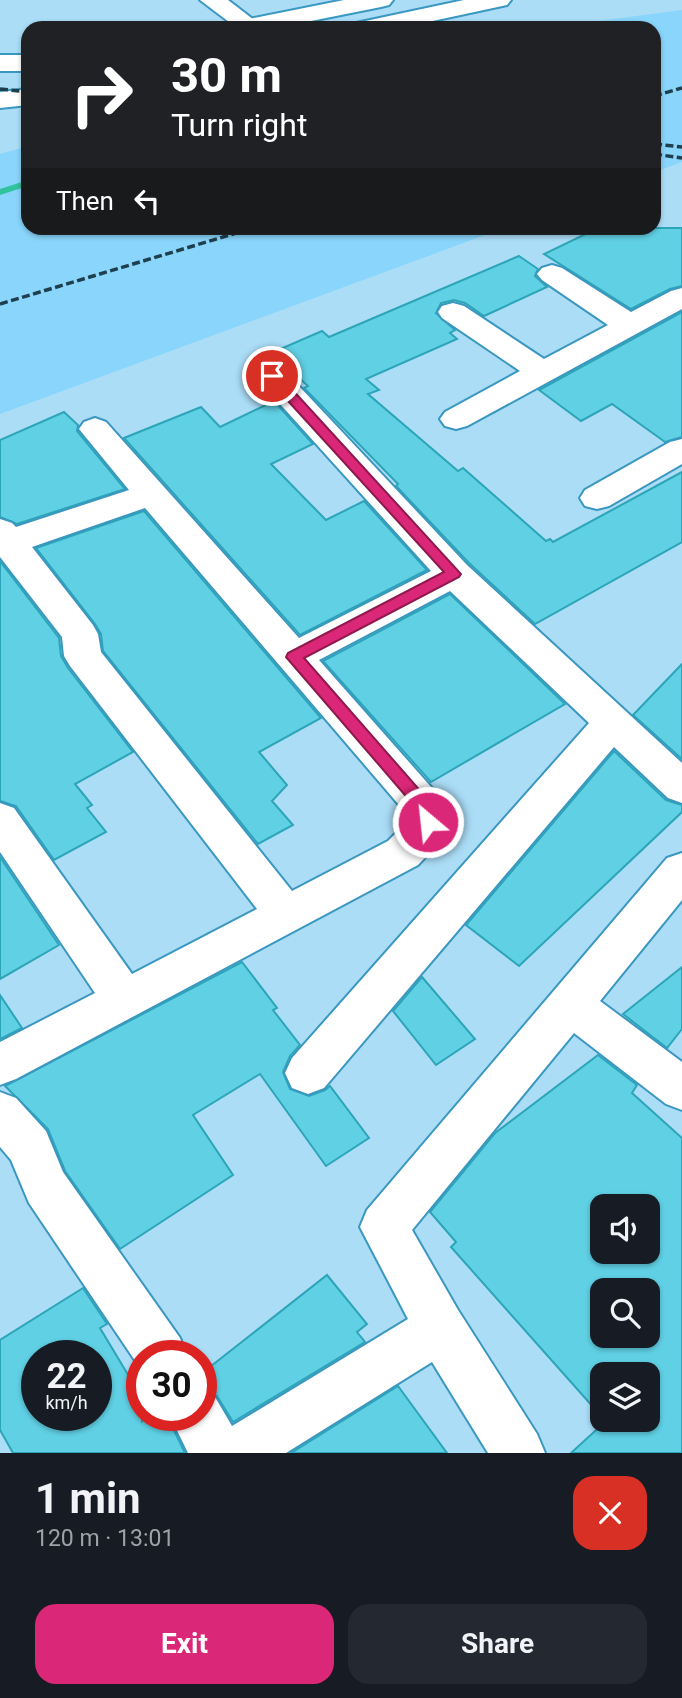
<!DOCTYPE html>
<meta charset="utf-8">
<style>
:root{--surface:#171b24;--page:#242831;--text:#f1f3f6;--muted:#9ea1a6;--accent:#db2777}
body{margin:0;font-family:Roboto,sans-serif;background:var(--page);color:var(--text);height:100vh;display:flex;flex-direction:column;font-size:26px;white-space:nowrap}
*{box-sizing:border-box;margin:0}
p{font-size:23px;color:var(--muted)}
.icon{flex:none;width:38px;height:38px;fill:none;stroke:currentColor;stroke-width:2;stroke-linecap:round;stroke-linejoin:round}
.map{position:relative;height:1453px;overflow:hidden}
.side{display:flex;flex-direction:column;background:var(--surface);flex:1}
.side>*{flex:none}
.banner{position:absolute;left:21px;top:21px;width:640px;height:214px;border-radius:21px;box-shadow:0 2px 5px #0004;background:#202124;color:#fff;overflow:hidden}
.fabs{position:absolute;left:590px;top:1194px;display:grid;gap:14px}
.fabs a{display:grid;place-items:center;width:70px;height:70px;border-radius:14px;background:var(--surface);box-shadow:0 2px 5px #0004;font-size:35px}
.speed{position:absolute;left:21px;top:1340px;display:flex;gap:14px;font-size:35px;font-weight:700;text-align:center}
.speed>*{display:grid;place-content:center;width:91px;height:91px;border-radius:50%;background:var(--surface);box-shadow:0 2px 5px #0004;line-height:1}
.speed small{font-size:18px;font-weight:400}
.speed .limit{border:10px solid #d22;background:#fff;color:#111}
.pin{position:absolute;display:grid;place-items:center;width:60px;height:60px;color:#fff;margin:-30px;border:4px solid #fff;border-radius:50%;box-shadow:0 2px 7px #0007}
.me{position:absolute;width:77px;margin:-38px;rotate:332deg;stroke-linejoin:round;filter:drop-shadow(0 0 5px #0008)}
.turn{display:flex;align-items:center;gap:24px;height:147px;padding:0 35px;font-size:32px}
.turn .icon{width:91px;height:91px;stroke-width:2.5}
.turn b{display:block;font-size:49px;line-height:60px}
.then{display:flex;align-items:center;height:66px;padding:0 35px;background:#0003;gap:14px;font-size:26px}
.round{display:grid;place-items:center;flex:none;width:74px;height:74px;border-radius:21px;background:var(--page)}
.summary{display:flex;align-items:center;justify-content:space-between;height:119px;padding:0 35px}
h1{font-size:42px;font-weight:700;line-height:52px}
.cta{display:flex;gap:14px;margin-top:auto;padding:14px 35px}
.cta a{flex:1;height:80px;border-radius:21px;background:var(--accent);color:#fff;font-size:28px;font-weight:700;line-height:80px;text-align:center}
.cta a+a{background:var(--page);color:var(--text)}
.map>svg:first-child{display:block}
.built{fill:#89d5fb}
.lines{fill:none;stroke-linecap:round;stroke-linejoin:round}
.stream{fill:#31c39d;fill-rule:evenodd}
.building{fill:#60d0e4;stroke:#2ca5b8;stroke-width:2;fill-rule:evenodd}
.street-casing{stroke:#3a97c0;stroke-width:4}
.primary-casing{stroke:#3a97c0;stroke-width:4}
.street{fill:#fff;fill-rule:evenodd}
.primary{fill:#fff;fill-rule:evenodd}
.rail{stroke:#1e3f4e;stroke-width:3.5;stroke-dasharray:8 3.5;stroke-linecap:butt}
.route{fill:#db2777;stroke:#8e194d;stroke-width:2}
</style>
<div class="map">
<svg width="682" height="1453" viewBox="0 0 682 1453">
<rect width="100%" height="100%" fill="#abddf7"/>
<g class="built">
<path d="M682,10v152l-27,10 -1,-144h-109z"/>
<path d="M28,146v82h476l-504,186v-260z"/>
</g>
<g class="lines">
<path class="stream" d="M28,180v6l-28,9v-6z"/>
</g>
<g class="building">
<path d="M598,228h84v58l-12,3 -39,20 -87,-55z"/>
<path d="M519,256l19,13 -3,7 12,11 -63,29 -19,-13 -11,-3 -13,3 -5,10 19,17 -5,3 7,6 -91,40 13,11 -11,4 90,77 5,-3 83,73 4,-2 3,3 129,-70v70l-147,82 -66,-61 -73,-77 2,-2 -94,-96 4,-2 -37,-33 51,-22 7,6z"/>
<path d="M682,312v125l-17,5 -53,-38 -31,17 -42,-31z"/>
<path d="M274,401l39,43 -42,20 55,56 38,-19 63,69 -127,65 -176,-197 77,-31 19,20z"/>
<path d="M64,412l14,13 -1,6 48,58 -108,35 -17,-7v-77z"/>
<path d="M144,511l177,207 -62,34 28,33 -15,16 21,24 -35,19 -155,-193 -2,-17 -6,-10 -59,-76z"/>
<path d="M0,561l59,77 2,18 7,12 65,84 -58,32 17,21 -5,3 19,24 -52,28 -38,-54 -16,-5z"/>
<path d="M450,594l115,110 -134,78 -108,-121z"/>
<path d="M682,664v95l-49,-44z"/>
<path d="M614,751l52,49 16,5v7l-163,154 -53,-41z"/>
<path d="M0,857l59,88 -59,34z"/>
<path d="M242,962l35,46 -4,2 27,35 -10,11 -7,16 7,17 19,7 16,-6 5,-4 39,52 -43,28 -66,-92 -67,41 40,60 -113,74 -55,-78 -17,-42 -43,-43z"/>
<path d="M682,967v62l-15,19 -44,-34z"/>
<path d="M422,977l53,62 -39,26 -43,-54z"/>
<path d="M0,995l22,33 -22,11z"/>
<path d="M598,1055l39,30 -5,8 50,45v315h-111l35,-32 -2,-2h44v-45h-46v43l-151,-170 5,-5 -26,-30 65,-79zM602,1206h46v45h-46zM602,1290h46v45h-46z"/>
<path d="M327,1275l40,49 -10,8 8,10 -132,80 -16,-26 -16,-6v-16z"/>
<path d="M83,1288l24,36 -7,4 42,70v23l6,-5h19l18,37h-172l-13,-23v-90zM37,1356h59v60h-59z"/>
<path d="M398,1386l49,67h-156z"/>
</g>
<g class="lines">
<g class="street-casing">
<g id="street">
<path d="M200,0h28l34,26 -25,2z"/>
<path d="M552,265l10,3 69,44 40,-21 11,-3v21l-215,117 -11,3 -11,-3 -5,-7 5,-7 75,-41 -78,-53 -4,-6 4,-6 11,-3 11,3 80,53 64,-34 -66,-45 -5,-6 5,-6z"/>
<path d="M272,366l11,3 184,196 215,198v40l-14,-5 -54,-51 -290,341 -16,6 -16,-6 -7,-15 7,-15 297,-335 -139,-132 -131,69 120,136c14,27 -1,49 -21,69l-402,214 -16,6v-43l95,-49 -95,-141v-49l14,5 118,166 125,-65 -187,-243 -6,-10 -2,-19 -62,-80v-38l12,4 4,4 113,-37 -50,-61 5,-7 11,-4 11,4 193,216 132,-67 -170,-188 -5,-7 5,-7zM145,508l260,304 -1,13 -16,16 -96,50 -191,-239 -3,-18 -5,-9 -61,-78z"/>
<path d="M682,439v25l-73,42 -12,3 -12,-3 -5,-8 5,-8 85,-48z"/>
<path d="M682,853v47l-82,101 82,61v48l-16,-6 -92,-71 -162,197 46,80 79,124 8,19h-57l-56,-91 -146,91h-98l-18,-37h31v-24l14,5 17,29 176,-107 -48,-92 7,-17 300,-352z"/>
<path d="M0,1092l16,6 30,33 17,41 117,166 7,18h-45v15l-113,-168 -18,-43 -11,-13z"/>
</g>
</g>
<g class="primary-casing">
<g id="primary">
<path d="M344,0h49l-4,5 -8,2 -105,21h-49l3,-5 9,-2z"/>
<path d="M464,0h47l-4,5 -107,23h-47l3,-5z"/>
<rect x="0" y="55" width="28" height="16"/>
<path d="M28,89v16l-28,3v-16z"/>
</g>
</g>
<use href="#street" class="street"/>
<use href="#primary" class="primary"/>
<g class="rail">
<path d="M0,89l28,3"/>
<path d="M654,96l28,-8"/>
<path d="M654,144l28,3"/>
<path d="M654,154l28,4"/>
<path d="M0,304l253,-76"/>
</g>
</g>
<path class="route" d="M272,372l5,1 184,201 -2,3 -155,81 126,144 6,20 -2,5h-12l-5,-18 -131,-152 2,-4 156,-81 -176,-193v-6z"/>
</svg>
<div class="fabs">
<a><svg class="icon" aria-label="sound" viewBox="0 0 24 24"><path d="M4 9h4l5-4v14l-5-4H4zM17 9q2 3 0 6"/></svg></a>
<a><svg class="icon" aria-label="search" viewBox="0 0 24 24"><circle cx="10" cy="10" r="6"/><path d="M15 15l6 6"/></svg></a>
<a><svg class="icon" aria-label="layers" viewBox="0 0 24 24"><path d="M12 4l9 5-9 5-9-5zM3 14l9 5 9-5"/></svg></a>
</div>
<div class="speed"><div>22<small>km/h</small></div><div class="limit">30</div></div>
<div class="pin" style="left:272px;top:376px;background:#d93025"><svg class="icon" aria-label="arrive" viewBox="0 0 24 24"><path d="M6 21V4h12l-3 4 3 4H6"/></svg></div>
<svg class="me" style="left:428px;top:822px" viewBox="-20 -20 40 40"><circle r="17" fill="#db2777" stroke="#fff" stroke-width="3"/><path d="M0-11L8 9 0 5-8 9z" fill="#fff"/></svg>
<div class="banner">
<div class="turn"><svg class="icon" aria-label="right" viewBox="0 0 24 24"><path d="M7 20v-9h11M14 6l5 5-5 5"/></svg><div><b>30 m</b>Turn right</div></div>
<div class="then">Then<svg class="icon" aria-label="left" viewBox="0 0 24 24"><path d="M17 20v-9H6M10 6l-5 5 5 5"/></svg></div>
</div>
</div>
<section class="side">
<div class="summary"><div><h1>1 min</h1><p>120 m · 13:01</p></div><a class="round" style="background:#d93025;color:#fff"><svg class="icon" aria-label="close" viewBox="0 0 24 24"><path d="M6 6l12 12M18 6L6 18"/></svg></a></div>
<div class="cta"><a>Exit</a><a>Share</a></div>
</section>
